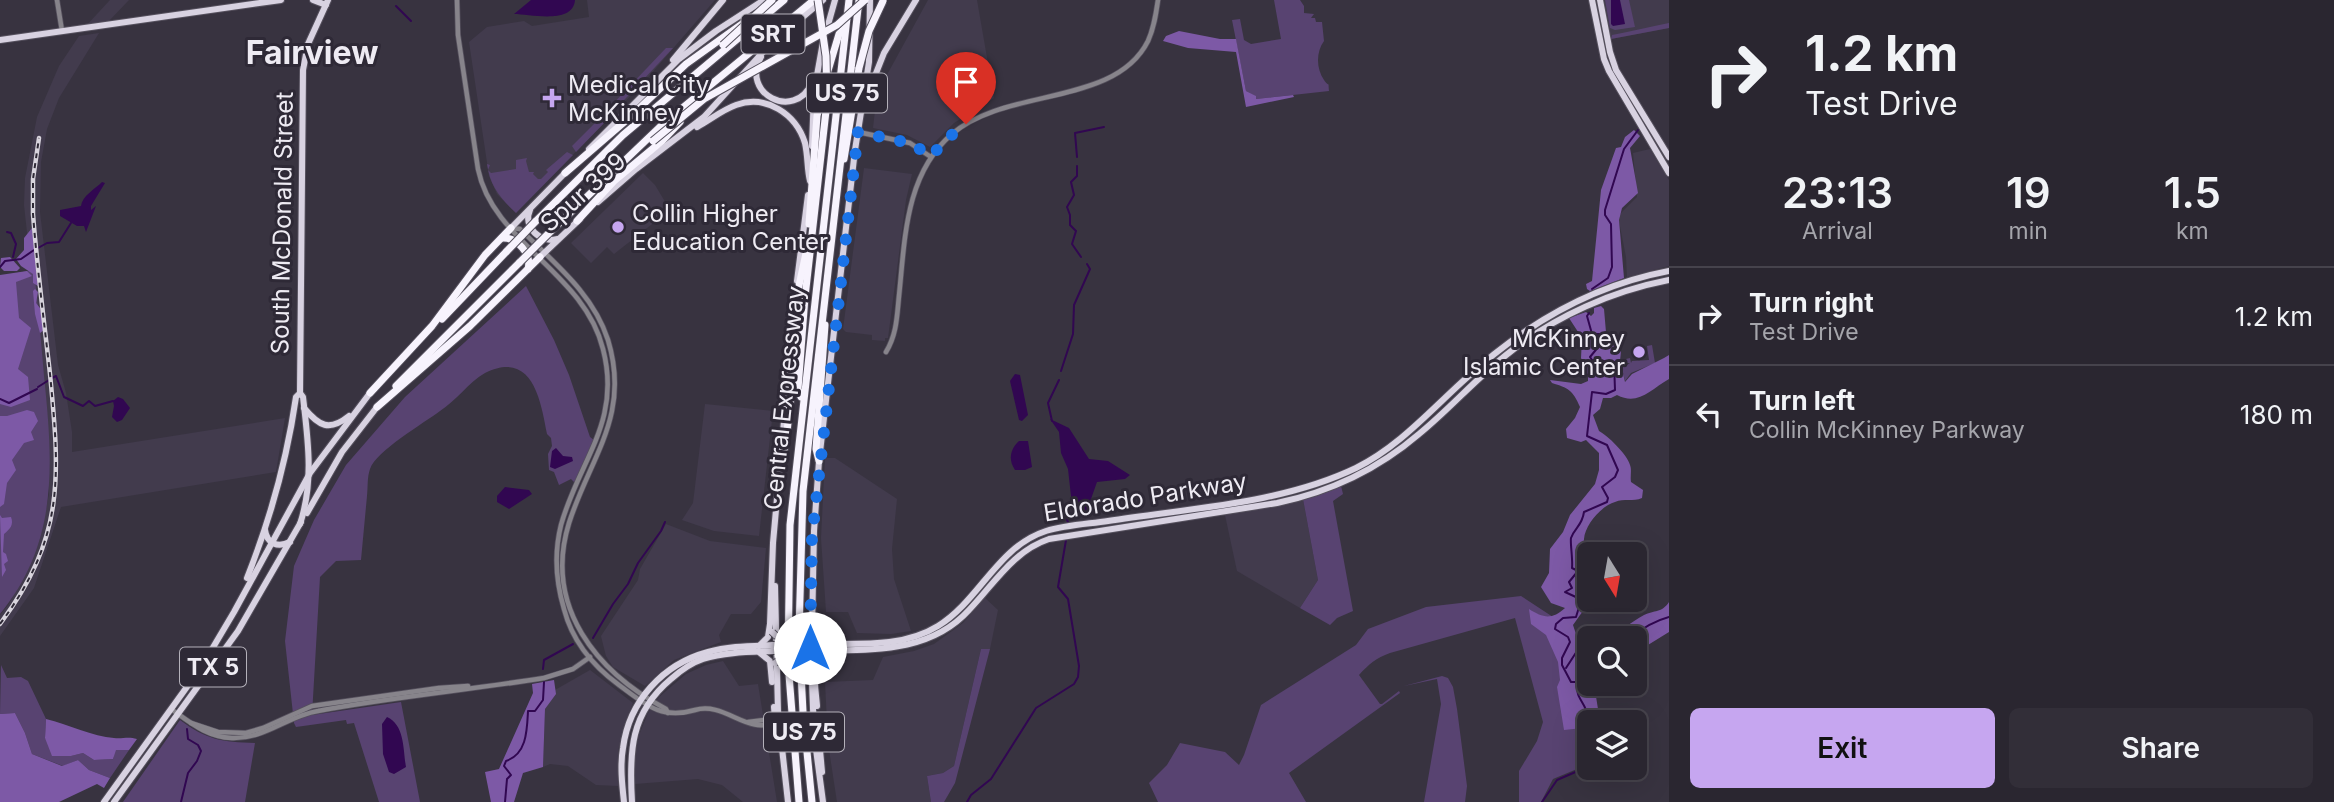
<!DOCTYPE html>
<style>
:root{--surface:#2a2630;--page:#322e38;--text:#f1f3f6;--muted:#a5a5ab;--line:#46434c;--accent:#c6a6f0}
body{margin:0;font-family:Inter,sans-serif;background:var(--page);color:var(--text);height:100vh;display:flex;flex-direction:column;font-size:26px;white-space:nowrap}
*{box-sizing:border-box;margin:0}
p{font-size:23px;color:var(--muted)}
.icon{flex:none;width:38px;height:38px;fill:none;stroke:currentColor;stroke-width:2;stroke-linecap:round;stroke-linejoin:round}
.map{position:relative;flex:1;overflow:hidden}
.details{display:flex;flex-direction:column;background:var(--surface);width:665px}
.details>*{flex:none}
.hud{background:#2a2630;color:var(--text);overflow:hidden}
.needle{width:46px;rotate:169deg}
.fabs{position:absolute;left:1577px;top:542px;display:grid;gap:14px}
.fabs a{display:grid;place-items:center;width:70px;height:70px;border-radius:10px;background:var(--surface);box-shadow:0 7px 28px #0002,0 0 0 2px var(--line);font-size:35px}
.pin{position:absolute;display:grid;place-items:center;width:60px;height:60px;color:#fff;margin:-72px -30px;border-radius:50% 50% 50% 0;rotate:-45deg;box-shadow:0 0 7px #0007}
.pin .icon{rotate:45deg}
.me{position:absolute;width:77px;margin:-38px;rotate:0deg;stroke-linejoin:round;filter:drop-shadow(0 0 5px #0008)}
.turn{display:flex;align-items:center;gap:24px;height:147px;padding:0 21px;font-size:32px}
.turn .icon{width:91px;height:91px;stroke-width:2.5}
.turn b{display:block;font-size:49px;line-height:60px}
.eta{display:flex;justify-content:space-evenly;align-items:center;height:119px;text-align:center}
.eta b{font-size:42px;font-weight:600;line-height:49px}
.action{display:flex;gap:14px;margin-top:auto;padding:14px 21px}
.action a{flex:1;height:80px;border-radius:10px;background:var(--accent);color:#111;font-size:28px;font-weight:600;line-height:80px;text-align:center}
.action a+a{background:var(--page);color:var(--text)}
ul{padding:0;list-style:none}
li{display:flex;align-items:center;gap:21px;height:98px;padding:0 21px;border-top:2px solid var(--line)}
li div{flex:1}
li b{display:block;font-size:26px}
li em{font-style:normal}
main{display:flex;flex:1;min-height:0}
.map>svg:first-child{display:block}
.built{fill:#423b4d}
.green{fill:#584371}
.forest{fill:#7d59a6}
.water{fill:#310751}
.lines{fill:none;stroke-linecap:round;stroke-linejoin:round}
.stream{stroke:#310751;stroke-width:2}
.minor-casing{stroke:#55505d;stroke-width:6}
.major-casing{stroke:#55505d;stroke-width:8}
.highway-casing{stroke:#55505d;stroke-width:9}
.minor{stroke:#87848b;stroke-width:4.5}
.major{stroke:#d8d2e1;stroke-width:6}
.highway{stroke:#f7f3fd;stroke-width:7}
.rail-casing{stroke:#d8d4dd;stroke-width:4.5}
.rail{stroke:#2e2936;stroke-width:2;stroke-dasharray:5;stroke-linecap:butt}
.major-bridge-casing{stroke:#55505d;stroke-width:8;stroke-linecap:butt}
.highway-bridge-casing{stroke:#55505d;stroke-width:9;stroke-linecap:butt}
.major-bridge{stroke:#d8d2e1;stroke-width:6}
.highway-bridge{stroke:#f7f3fd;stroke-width:7}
.route{stroke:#1a73e8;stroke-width:12;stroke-dasharray:0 21.6}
.poi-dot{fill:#c6a6f0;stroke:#2e2936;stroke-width:2.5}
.labels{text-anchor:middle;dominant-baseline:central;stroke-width:6;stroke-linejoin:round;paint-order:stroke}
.shield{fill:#2e2936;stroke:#b4b1ba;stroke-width:2}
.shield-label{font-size:23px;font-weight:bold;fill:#eeebf3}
.poi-label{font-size:24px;fill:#eeebf3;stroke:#2e2936;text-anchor:start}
.street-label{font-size:24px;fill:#eeebf3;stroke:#2e2936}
.district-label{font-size:32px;font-weight:bold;fill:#eeebf3;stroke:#2e2936}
</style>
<main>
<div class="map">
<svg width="1669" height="802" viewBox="0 0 1669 802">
<rect width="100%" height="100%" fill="#383340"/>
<g class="built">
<path d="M110,0h19l-22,23 -21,3z"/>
<path d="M587,0h128l-72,83 -127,130 -19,-19 -8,-18 -20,-134 18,-15 37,-6 8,5 57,-9z"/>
<path d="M928,0h49l17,98 -40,25 -24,24 -23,-12 -34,-7 4,-35z"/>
<path d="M1604,0h65v28l-58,11z"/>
<path d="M99,33l-40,65 -12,31 -6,33 -1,50 18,153 8,28 6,39v20l213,-34 -9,54 -215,35 -27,81 -34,48v-21l9,-11 30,-62 10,-48 -14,-188 -11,-101 1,-27 12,-61 22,-51 20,-30z"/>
<path d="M1650,149l19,31v86l-42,11 -1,-20 -7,-36 1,-7 17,-17 -4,-44z"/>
<path d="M864,168l48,6 -6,26 -18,138h-3v3l-13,-1v-5l-26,-3 -3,-3z"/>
<path d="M643,173l12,12 15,25 -56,44 -7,-7 -16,16 -20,-20z"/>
<path d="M705,404l68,7 -14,125 -45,-5 -32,-11 11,-17z"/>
<path d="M825,458h10l62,41 -5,50 2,30 17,52 -20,3 -34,-1 -9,-21h-22l-5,-74z"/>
<path d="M1303,499l15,81 -18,28 -63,-37 -12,-56z"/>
<path d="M666,524l44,17 56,7 -5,54 -10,12h-20l-12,21 2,7 -47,18 -29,26 -32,-19 -7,-11 -5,-20 37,-56 2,-11z"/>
<path d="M985,598l13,12 -8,39h-9l-27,117 -11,7 -16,3 4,26h-94l-9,-59 -3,-61 48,-2 10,-23 31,-6 20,-7 29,-21z"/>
<path d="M723,661l16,25 19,-2 19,118h-34l-21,-17 -24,-6 -63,5 -1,-23 5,-26 9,-22 11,-16 27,-23 20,-9z"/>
<path d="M590,670l43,33 -7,17 -8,31v35l-22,-1 -28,-19 -18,-2 -7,3 2,-58 10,-15v-4z"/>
</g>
<g class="green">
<path d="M1274,0h26l4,6v7l10,1 -3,4h4l1,4h6l2,19c-8,11 -8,27 0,39 6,9 4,-1 5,11l-73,8 -1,-3 -9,-5 -14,-71 8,-1 4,21 7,4 30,-5z"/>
<path d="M1605,0h24l6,27 -20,3 -5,-2z"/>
<path d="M1669,23v5l-58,11 1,-4c21,-4 37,-8 57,-12z"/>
<path d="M666,48h7l-62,66 -3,-5z"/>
<path d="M604,114l5,4 -33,34 -4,-6z"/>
<path d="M567,152l6,3 -57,58c-16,-15 -26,-27 -29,-49l3,1 -2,5 3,3 25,-4v-9l11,-2 -1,3 3,11h5l-1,2 5,5h3l7,-7 -2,-2z"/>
<path d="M34,270c4,35 7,71 10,106 9,87 15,166 -44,238v-338z"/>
<path d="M526,286l28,54 15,35 21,62 4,3 -18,44 -5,-5 -12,6 -5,-13 -5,-2 -1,-16 4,-8 -1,-8 -4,-4c-6,-32 -14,-85 -62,-61 -16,9 -29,28 -45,38 -16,12 -64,40 -70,58 -3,8 -2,19 -3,27 -2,21 -4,43 -6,64l-25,1 -16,16 -8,138 89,-13 19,100h-41l-25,-79 -7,1 -1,-4 -50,7 -2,-4 -9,-82 9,-75 20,-46 32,-55 59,-68z"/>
<path d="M1652,345l3,18 -24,10 -6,8 -3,-13 8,-5h-3l-1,-4 4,-1 1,5 1,-2 17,-1 -2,-14z"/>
<path d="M1341,486l2,8 -10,7 20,110 -16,7 -7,7 -30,-17 18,-28 -15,-81z"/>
<path d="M1521,596l32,21 12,25 13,83 -1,44 -24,10 -12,23h-22v-31l18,-30 6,-19 -28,-104 -125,35c-14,5 -21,11 -31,22l21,29h2l17,-13 1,2 -111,80 17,29h-148l-9,-19 18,-18 13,-22 45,9 14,13 5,-10 17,-50 95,-60 12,-16 58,-22z"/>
<path d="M981,649h9l-35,134 -11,19h-13l-4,-26 16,-3 11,-7z"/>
<path d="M1,665l6,13 14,-1 7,4 18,38 -1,19 26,18 12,-3 11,7 19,-1 2,-9 4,-2 10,2 -19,28 -21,-8 -11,-10 -15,6 -31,-12 -7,-21 -10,-20 -15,1z"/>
<path d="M1442,676l6,2 5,9 4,22 10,77 -2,16h-41l17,-98 -4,-25 -33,7z"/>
<path d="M180,720c27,20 42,22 75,23l-10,59h-122z"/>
</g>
<g class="forest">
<path d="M1179,31l41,8h16l10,52 10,5v3l37,-4 1,2 -48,10 -10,-55 -48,-4 -25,-7 3,-5z"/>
<path d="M1634,130l6,6 -10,12 8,45 -16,15 -3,12 5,58 -34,13 -3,-2 -1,-5 6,-3 9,-91 15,-42 5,-1 4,-10z"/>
<path d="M32,228l6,58 -5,-3v-9l-12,-8 -5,-7 8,-9v-12z"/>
<path d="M10,257l10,11 -3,3h-13l-4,-4 1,-9z"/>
<path d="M27,271l5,5 -16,6 3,36 12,10 -13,41 10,8 2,23 -19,7 -11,-3v-129z"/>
<path d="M35,289l3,3 -2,11 4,5 4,22 -4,3 -5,-19 -2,-23z"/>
<path d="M1601,306l3,3 3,35h8l6,7 -1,10 5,21 7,-8 32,-16 5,-3v-11v35c-19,11 -31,27 -52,16l-6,3h-8l-3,11 -7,6 6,16c8,4 28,23 31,34 2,5 0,11 1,17l12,8 -1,8c-9,4 -18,0 -27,4 -14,4 -30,23 -31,37 -1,11 3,23 5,33 1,10 0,19 0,28h4c-9,9 -13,15 -20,25l5,15 11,-1v45h5l4,25 -15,19 -19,2 -7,-43 3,-7 -2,-18 -12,-27 -15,-11 -2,-15c14,9 23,11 36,-1l-14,-5 -10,-16 8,-14 1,-24 13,-17 7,-17 25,-31 4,-14v-17l-13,-13 -5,2 -14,-4 -1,-9 9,-11 5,-11c-7,-17 -12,-19 -28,-24l-2,-3 31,4 7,-3v-7l-5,-4 1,-6 -3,-6 1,-20 -13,-20 17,-6 5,4 3,-3v-5z"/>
<path d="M27,410l7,2 4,9 -7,11 3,8 -10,3 -12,17 4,10 -9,13 -3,21 -4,3v-91h7z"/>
<path d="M0,515l2,3 9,-1c3,8 -1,12 -7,17l-1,18 3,2 2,7 -4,3 2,6 -4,7z"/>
<path d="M1669,602v30l-34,21 -1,-14h-26c12,-7 23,-17 36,-24 10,-5 18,-2 25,-13z"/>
<path d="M554,680l2,14 -11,15 -2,58 -20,6 -9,29h-23l-6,-30 14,-3 34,-76 -1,-9z"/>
<path d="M15,713l10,20 7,21 30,12 16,-6 11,10 21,8 -6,10 -7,-4 -38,18h-59v-88z"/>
<path d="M46,719c22,5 47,18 68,19 9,1 14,-2 23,1l-8,11h-13l-3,9 -19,1 -11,-7 -12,3h-19l-7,-18z"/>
</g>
<g class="water">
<path d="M531,0h44c-2,25 -45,14 -61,14z"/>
<path d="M1611,0h9l5,24 -12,2 -2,-2z"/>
<path d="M102,182l3,1 -14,23v4l5,-4 -10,26 -2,-6h-7l-17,-10v-6l21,-4c1,-10 14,-17 21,-24z"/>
<path d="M1015,374l5,1 8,40 -6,6 -3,-1 -9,-39z"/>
<path d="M118,397l5,2 7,9 -8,12 -5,2 -5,-5 2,-11 -1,-5z"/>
<path d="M1050,419l19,9 20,31 19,2 22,14 -5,4 -28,3 -6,17v15l-13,2 -5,-2 -5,-45 -7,-16 -2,-21z"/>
<path d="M1019,441h9l4,26 -7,3h-10c-7,-10 -5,-21 4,-29z"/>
<path d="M556,448l7,8 9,1 1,4 -18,8 -5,-2 2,-16z"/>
<path d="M505,487l24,3 3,4 -23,15 -12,-7v-6z"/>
<path d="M387,717c18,8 16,33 19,50l-12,7 -5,-2 -6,-18 -1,-30z"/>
</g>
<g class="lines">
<g class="stream">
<path d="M396,6l15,15"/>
<path d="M1077,157l-2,-24 29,-6"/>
<path d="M1077,166v10l-6,6 3,13 -7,12 3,8v10l6,6 -4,13 9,13"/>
<path d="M7,232l4,1 5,11 -3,13"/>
<path d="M38,248l9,-5 12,-1 12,-19"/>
<path d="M0,267l5,-6 16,-2 13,-9"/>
<path d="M1592,289l16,-11 4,-11 -1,-43 -6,-9v-5l19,-61 14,-19"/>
<path d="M1061,371l12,-37 1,-29 16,-36 -3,-5"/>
<path d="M52,378l4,-2 8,21 19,9 6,-5 6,5 18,-5"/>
<path d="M38,387l11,-7"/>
<path d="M0,399l9,4 28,-14"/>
<path d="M1052,421l-4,-18 11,-23"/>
<path d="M1068,522l-3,-6 9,-3"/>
<path d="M593,638l20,-34 15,-20 10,-21 23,-32 4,-9"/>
<path d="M1629,639c13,-11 25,-18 40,-22"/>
<path d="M1566,668l13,-20 10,-2"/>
<path d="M543,669l1,-9 29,-16"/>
<path d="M181,802l7,-29 9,-12 4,-10 -3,-6 -10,-6 -1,-10"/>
<path d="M505,802l2,-23 4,-4 -7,-9 2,-5c21,-7 21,-31 22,-50h7l8,-11 1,-18"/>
<path d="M967,802l4,-7 20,-16 45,-71 38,-24 4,-7 1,-11 -11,-67 -10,-12 8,-47"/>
<path d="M1542,802l15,-22 30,-13 2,-5 -3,-4 -7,1c-4,-19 9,-28 8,-44 0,-8 -7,-14 -9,-21 -1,-4 -1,-8 -1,-12h-6l-9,-17v-7l8,-16 -2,-5 -13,-8 1,-5 7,-6 13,-1 4,-13 -2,-6 -13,-6 7,-4 -3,-6 9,-11 -6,-3c1,-8 -2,-26 -1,-30 4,-11 11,-12 13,-26l23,-10 1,-4 -6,-11 13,-10 3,-7 -11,-25 -20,-9 5,-44 14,2 9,-4 -1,-28 -22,-2 -2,-3 9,-11 2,-12h-9l-5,-18 2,-3"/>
</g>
<g class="minor-casing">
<g id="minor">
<path d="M57,0l5,31"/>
<path d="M457,0l1,35 20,134c15,74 106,103 125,180 19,73 -24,111 -42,176 -7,28 -5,57 3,84 8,31 29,57 55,76 26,19 42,35 76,25 30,-9 54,27 80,11"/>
<path d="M858,132l52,11 21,14"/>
<path d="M511,228l9,1c34,34 73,64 88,111 23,76 -18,117 -39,183 -26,84 28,149 97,186l2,4"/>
<path d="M886,352c11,-18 11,-37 13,-56 6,-57 6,-122 53,-162 54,-47 163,-27 196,-93 6,-13 8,-27 10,-41"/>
<path d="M171,709c20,14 36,28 61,29 33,1 55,-22 86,-27 75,-14 151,-21 226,-33l29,-9 17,-12"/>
<path d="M748,722l23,-3 3,2"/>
<path d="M191,723l27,9 28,1 17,-5 49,-22 127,-18 29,-2"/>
</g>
</g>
<g class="major-casing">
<g id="major">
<path d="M313,0l13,5"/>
<path d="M1592,0l12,59 5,12 60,102"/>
<path d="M1600,0l10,52 6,18 53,87"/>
<path d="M826,32l9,-32"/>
<path d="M0,40l281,-40"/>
<path d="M772,43l51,-43"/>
<path d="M761,57c-21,36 33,65 51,26"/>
<path d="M673,60l50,-60"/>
<path d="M865,101l19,-48 32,-53"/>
<path d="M697,127c13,-7 25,-17 39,-22 30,-11 60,9 69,38 3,13 2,26 5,38"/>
<path d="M812,146l2,-54 9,-50"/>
<path d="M589,149l90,-90 37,-28 48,-31"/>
<path d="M598,202l38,-33 68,-52 69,-76"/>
<path d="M530,210c-8,17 11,34 28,29"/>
<path d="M511,228l55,-56"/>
<path d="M540,257l40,-38"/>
<path d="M797,281l11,-86"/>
<path d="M304,408c15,18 25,24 45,8"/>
<path d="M307,513l35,-61 35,-45"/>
<path d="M300,524c14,-42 8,-84 3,-127l-3,-4 3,-323 5,-26 20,-44"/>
<path d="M265,530c2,14 13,18 25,12"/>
<path d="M247,578c23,-58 40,-119 49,-181l4,-4"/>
<path d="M775,586l3,126 10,90"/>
<path d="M814,626l2,9 10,9"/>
<path d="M812,630l2,-99 5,-70 36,-311 14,-88 1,-62"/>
<path d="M810,631l4,103 9,68"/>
<path d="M812,644c42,-1 89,5 126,-18 42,-26 59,-79 108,-95 20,-6 42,-7 62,-10 82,-13 173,-17 248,-53 42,-21 72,-55 106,-86 59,-55 127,-96 207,-111"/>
<path d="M759,646l9,-9 2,-13 3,-81 21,-233"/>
<path d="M812,651c56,-2 116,4 157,-41 25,-26 44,-59 80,-71l228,-36c53,-11 101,-34 142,-69 32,-26 58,-57 91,-82 46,-36 102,-61 159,-72"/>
<path d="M760,653l10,8 2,21"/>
<path d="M817,706c-1,-16 -8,-46 9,-55"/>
<path d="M774,707l3,35"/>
<path d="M817,717l5,55"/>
<path d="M104,802l98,-136 32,-54 76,-139 60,-80"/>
<path d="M114,802l124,-171 63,-109"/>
<path d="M624,802c-2,-18 -4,-37 -1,-54 6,-47 40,-84 85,-96 21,-6 43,-6 65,-7"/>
<path d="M632,802c-3,-50 -2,-89 39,-123 9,-8 20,-16 32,-20 22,-7 47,-7 70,-8"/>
</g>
</g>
<g class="highway-casing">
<g id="highway">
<path d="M844,159l15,-91"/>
<path d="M565,173l65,-56 56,-53 60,-43"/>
<path d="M577,221l37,-40 48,-40 18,-19"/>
<path d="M535,222l88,-87 161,-135"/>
<path d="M809,224l8,-108 7,-32 15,-50 6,-6"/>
<path d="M548,234l115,-110 151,-124"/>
<path d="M502,238c15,-1 30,16 26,31"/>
<path d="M793,314l13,-61"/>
<path d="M442,319l65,-68"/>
<path d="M396,386l124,-124"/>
<path d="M370,393l62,-67 53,-71 26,-27"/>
<path d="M801,397l-3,-8 7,-92 22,-195"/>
<path d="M377,407l93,-81 70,-69"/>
<path d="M819,461l-3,-12 9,-124"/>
<path d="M780,462l3,-6 4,-24 13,-122"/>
<path d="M799,802l-11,-140 2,-137 59,-525"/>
<path d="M812,802l-9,-90 -4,-79 4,-142 56,-491"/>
</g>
</g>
<use href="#minor" class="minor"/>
<use href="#major" class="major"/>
<use href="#highway" class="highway"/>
<g class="rail-casing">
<path id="rail" d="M0,624c65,-87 60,-147 50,-250 -6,-53 -13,-107 -17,-160v-35l6,-41"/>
</g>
<use href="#rail" class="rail"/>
<g class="major-bridge-casing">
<g id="major-bridge">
<path d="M772,632c9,11 31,9 40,-2"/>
<path d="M773,645h7"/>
<path d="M787,645l25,-1"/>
<path d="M773,651h39"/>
<path d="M775,663c10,-9 27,-7 37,0"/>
</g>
</g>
<g class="highway-bridge-casing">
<g id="highway-bridge">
<path d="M818,0l8,56 1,46"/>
<path d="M723,45l49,-45"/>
<path d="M859,68l10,-37 14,-30"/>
<path d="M653,141l51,-42 133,-74 28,-25"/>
<path d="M507,251l28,-29"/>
<path d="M520,262l28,-28"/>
</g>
</g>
<use href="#major-bridge" class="major-bridge"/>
<use href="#highway-bridge" class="highway-bridge"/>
</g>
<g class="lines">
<path class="route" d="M810,648l2,-111 46,-405 52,11 21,13 18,-19 17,-13"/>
</g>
<g class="poi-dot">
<path d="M548.5 87.5h7v7h7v7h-7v7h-7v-7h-7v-7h7z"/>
<circle cx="618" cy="227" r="7"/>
<circle cx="1639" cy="352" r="7"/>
</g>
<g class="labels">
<g class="shield">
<rect x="741.5" y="14.5" width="63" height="39" rx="5"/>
<rect x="807" y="73.5" width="80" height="39" rx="5"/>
<rect x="180" y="647.5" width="66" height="39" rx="5"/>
<rect x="764" y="712.5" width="80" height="39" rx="5"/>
</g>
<g class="shield-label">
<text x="773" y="34">SRT</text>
<text x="847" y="93">US 75</text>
<text x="213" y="667">TX 5</text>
<text x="804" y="732">US 75</text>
</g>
<g class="poi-label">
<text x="568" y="84">Medical City<tspan x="568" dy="28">McKinney</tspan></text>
<text x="632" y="213">Collin Higher<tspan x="632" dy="28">Education Center</tspan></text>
<text x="1625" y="338" text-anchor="end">McKinney<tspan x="1625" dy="28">Islamic Center</tspan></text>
</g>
<g class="street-label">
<text transform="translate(583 192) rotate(-42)">Spur 399</text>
<text transform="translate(282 223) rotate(-89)">South McDonald Street</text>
<text transform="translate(784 398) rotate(-84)">Central Expressway</text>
<text transform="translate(1145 497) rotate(-9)">Eldorado Parkway</text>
</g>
<g class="district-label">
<text x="312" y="52">Fairview</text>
</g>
</g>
</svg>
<div class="fabs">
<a><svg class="needle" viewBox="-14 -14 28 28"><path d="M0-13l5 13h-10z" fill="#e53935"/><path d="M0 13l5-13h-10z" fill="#a5a5ab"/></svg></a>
<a><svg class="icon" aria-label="search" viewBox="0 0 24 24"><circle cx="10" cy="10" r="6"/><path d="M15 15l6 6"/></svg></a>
<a><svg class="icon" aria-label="layers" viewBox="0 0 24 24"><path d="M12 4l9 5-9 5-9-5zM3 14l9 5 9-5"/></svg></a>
</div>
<div class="pin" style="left:966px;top:124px;background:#d93025"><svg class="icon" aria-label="arrive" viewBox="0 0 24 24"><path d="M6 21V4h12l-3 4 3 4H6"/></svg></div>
<svg class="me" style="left:810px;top:648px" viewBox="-20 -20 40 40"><circle r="19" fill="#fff"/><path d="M0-13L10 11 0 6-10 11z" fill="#1a73e8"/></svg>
</div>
<section class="details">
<div class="hud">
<div class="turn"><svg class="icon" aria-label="right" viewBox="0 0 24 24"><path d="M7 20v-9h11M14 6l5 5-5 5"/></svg><div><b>1.2 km</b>Test Drive</div></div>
</div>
<div class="eta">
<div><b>23:13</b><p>Arrival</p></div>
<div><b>19</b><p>min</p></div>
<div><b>1.5</b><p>km</p></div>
</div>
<ul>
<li><svg class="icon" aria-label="right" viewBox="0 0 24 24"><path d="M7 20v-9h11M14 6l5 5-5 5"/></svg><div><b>Turn right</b><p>Test Drive</p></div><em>1.2 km</em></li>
<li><svg class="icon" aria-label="left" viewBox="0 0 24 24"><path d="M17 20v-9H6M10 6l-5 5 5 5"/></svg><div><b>Turn left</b><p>Collin McKinney Parkway</p></div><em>180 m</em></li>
</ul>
<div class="action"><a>Exit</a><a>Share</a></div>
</section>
</main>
